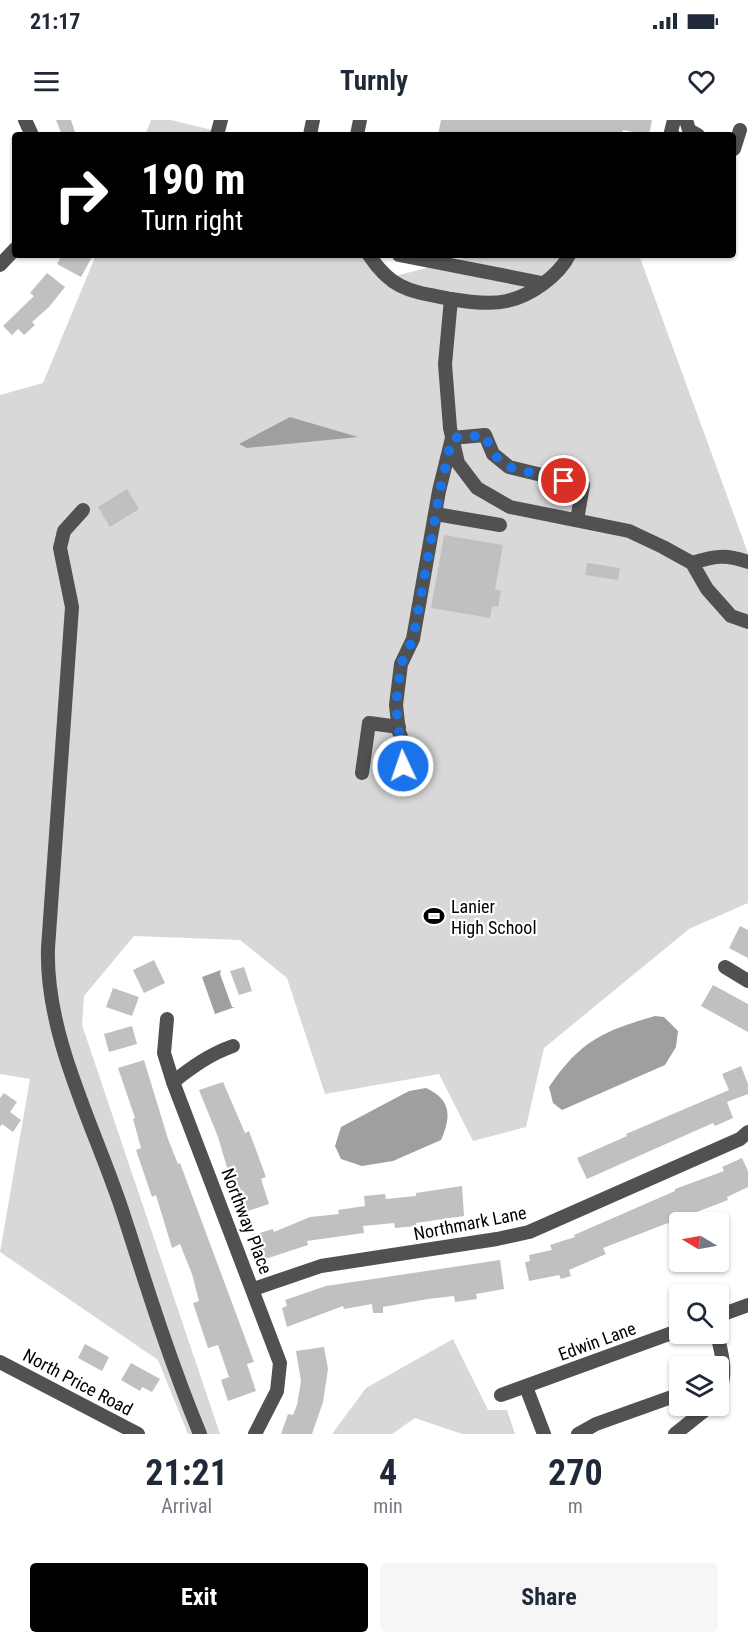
<!DOCTYPE html>
<style>
:root{--surface:#fff;--page:#f6f6f7;--text:#1f2937;--muted:#747a83;--accent:#000}
body{margin:0;font-family:"Roboto Condensed",sans-serif;background:var(--page);color:var(--text);height:100vh;display:flex;flex-direction:column;font-size:22px;white-space:nowrap}
*{box-sizing:border-box;margin:0}
p{font-size:20px;color:var(--muted)}
.icon{flex:none;width:33px;height:33px;fill:none;stroke:currentColor;stroke-width:2;stroke-linecap:round;stroke-linejoin:round}
.map{position:relative;height:1314px;overflow:hidden}
.sheet{display:flex;flex-direction:column;background:var(--surface);flex:1}
.sheet>*{flex:none}
.top-card{position:absolute;left:12px;top:12px;width:724px;height:126px;border-radius:6px;box-shadow:0 2px 4px #0004;background:#000;color:#fff;overflow:hidden}
.needle{width:39px;rotate:280deg}
.tools{position:absolute;left:669px;top:1092px;display:grid;gap:12px}
.tools a{display:grid;place-items:center;width:60px;height:60px;border-radius:6px;background:var(--surface);box-shadow:0 2px 4px #0004;font-size:30px}
.pin{position:absolute;display:grid;place-items:center;width:51px;height:51px;color:#fff;margin:-26px;border:3px solid #fff;border-radius:50%;box-shadow:0 2px 6px #0007}
.me{position:absolute;width:66px;margin:-33px;rotate:357deg;stroke-linejoin:round;filter:drop-shadow(0 0 4px #0008)}
.turn{display:flex;align-items:center;gap:21px;height:126px;padding:0 30px;font-size:27px}
.turn .icon{width:78px;height:78px;stroke-width:2.5}
.turn b{display:block;font-size:42px;line-height:51px}
.eta{display:flex;justify-content:space-evenly;align-items:center;height:102px;text-align:center}
.eta b{font-size:36px;font-weight:700;line-height:42px}
.cta{display:flex;gap:12px;margin-top:auto;padding:12px 30px}
.cta a{flex:1;height:69px;border-radius:6px;background:var(--accent);color:#fff;font-size:24px;font-weight:700;line-height:69px;text-align:center}
.cta a+a{background:var(--page);color:var(--text)}
.status{display:flex;justify-content:space-between;align-items:center;height:42px;padding:0 30px;background:var(--surface);direction:ltr}
.status svg{height:16px;fill:currentColor}
header{display:flex;justify-content:space-between;align-items:center;height:78px;padding:0 30px;background:var(--surface);font-size:27px;font-weight:700}
.map>svg:first-child{display:block}
.green{fill:#d8d8d8}
.water{fill:#9f9f9f}
.building{fill:#c0c0c0}
.lines{fill:none;stroke-linecap:round;stroke-linejoin:round}
.minor{stroke:#515151;stroke-width:14}
.route{stroke:#1a73e8;stroke-width:10;stroke-dasharray:0 18}
.labels{text-anchor:middle;dominant-baseline:central;stroke-width:4.5;stroke-linejoin:round;paint-order:stroke}
.poi-label{font-size:18px;fill:#000;stroke:#fff;text-anchor:start}
.street-label{font-size:18px;fill:#000;stroke:#fff}
</style>
<div class="status"><b>21:17</b><svg viewBox="0 0 49 12"><path d="M0 12V9h3v3zM5 12V6h3v6zM10 12V3h3v9zM15 12V0h3v12zM26 1h20v11H26zM47 4h2v5h-2z"/></svg></div>
<header><svg class="icon" aria-label="menu" viewBox="0 0 24 24"><path d="M4 6h16M4 12h16M4 18h16"/></svg>Turnly<svg class="icon" aria-label="heart" viewBox="0 0 24 24"><path d="M12 20l-8-8c-3-5 5-10 8-4 3-6 11-1 8 4z"/></svg></header>
<div class="map">
<svg width="748" height="1314" viewBox="0 0 748 1314">
<rect width="100%" height="100%" fill="#fff"/>
<g class="green">
<path d="M151,0h20l61,15h-87z"/>
<path d="M96,135h270l14,25 96,-25h163l109,298v350l-59,26 -145,119 -18,79 -53,14 -34,-67 -114,20 -38,-116 -47,-38 -106,-4 -50,60 -2,29 138,409h-32l-30,-74 -158,-108 30,-173 -30,-5v-679l43,-12z"/>
<path d="M453,1219l35,71h19l8,24h-53l-47,-16 -23,16h-60l34,-46z"/>
</g>
<g class="water">
<path d="M290,297l68,20 -111,11 -8,-4z"/>
<path d="M221,850l-1,4 12,33h3l-20,7 -13,-37z"/>
<path d="M655,896l9,1 14,14 -2,16 -11,18 -103,45 -9,-7 -4,-16c31,-46 54,-56 106,-71z"/>
<path d="M426,968c26,12 25,29 15,52l-48,21 -31,5 -21,-7 -6,-13 6,-19 68,-36z"/>
</g>
<g class="building">
<path d="M56,0h15l5,15h-14z"/>
<path d="M441,0h211l-3,15 -26,-5 -1,5h-184z"/>
<path d="M62,135h31l-12,22 -24,-13z"/>
<path d="M47,153l18,14 -16,20 -17,15 3,3 -11,10 -6,-6 -6,6 -9,-9 31,-30 -4,-3z"/>
<path d="M127,369l12,20 -29,18 -12,-20z"/>
<path d="M444,415l59,10 -8,44 6,2 -3,16 -6,-1 -2,12 -59,-10z"/>
<path d="M587,443l33,5 -2,12 -33,-5z"/>
<path d="M740,806l8,4v28l-19,-10z"/>
<path d="M154,840l11,23 -21,10 -11,-23z"/>
<path d="M244,847l8,24 -13,4 -9,-24z"/>
<path d="M713,865l35,19v28l-47,-26z"/>
<path d="M113,868l26,9 -7,19 -26,-9z"/>
<path d="M132,906l5,18 -28,8 -5,-18z"/>
<path d="M144,940l24,79 10,25 2,-1 74,199 -7,2 9,27 -28,10 -7,-21 8,-3 -11,-32 -10,3 -15,-45 6,-2 -7,-27 -12,-30 -8,4 -16,-53 -4,2 -16,-47 5,-2 -8,-29 2,-1 -17,-50z"/>
<path d="M741,946l7,18v10l-21,8 6,16 -18,8 -2,-3 -126,56 -10,-21 50,-22 -1,-2 103,-44 -7,-16z"/>
<path d="M223,962l22,51 4,-2 17,46 -5,2 8,25 -21,7 -3,-7 -5,1 -7,-17 -15,-51 -19,-47z"/>
<path d="M4,973l13,9 -7,10 11,8 -8,12 -11,-8 -2,3v-29z"/>
<path d="M742,1038l6,13v16l-21,10 1,3 -125,48 3,6 -37,16 2,6 -10,3 -2,-4 -30,6 -4,-19 5,-1 -1,-6 23,-5 -2,-5 25,-8 -1,-2 101,-44v-2l49,-18 -2,-4z"/>
<path d="M462,1066l2,30 -48,7v3l-21,2 -1,-5 -31,3 1,7 -57,8 1,4 -49,16 -7,-26 21,-6 1,3 36,-15 29,-3 -1,-4 27,-4 -1,-10 21,-2 1,5 30,-3v-3z"/>
<path d="M500,1140l4,29 -28,5 1,5 -22,3 -1,-6 -26,3 -45,8v6h-10l-1,-9 -28,5 -1,-3 -56,21 -5,-19 5,-2 -2,-6 41,-14z"/>
<path d="M85,1224l24,13 -7,14 -24,-13z"/>
<path d="M324,1227l4,22 -5,33 -11,32h-31l7,-20 5,1 4,-10 4,-24 -5,-30z"/>
<path d="M131,1243l29,16 -8,13 -10,-5 -2,4 -19,-11z"/>
</g>
<g class="lines">
<g class="minor">
<path d="M25,0l7,15"/>
<path d="M686,0l3,10 9,5"/>
<path d="M217,15l4,-15"/>
<path d="M310,15l3,-15"/>
<path d="M357,15l3,-15"/>
<path d="M673,15l-2,-3 3,-12"/>
<path d="M734,29l6,-19"/>
<path d="M369,135c24,36 42,36 82,44l-6,65 5,64 8,35 19,25 33,19 119,24 34,16 29,16 15,26 24,27 17,6"/>
<path d="M399,135l143,28"/>
<path d="M0,145l15,-16"/>
<path d="M451,179c17,3 38,6 56,2 23,-5 52,-25 62,-46"/>
<path d="M83,390l-19,21 -4,17 12,59 -24,341c-3,91 50,185 77,271 23,72 46,145 75,215"/>
<path d="M436,394l64,11"/>
<path d="M692,443c22,-7 34,-9 56,-1"/>
<path d="M362,653l7,-50 30,4"/>
<path d="M400,661l7,-31 -8,-18 -3,-27 5,-41 12,-25 26,-148 13,-53 33,-3 8,19 16,13 74,18 -6,35"/>
<path d="M725,847l23,14"/>
<path d="M167,899l-3,34 9,29 107,281 -3,28 -22,43"/>
<path d="M173,962c19,-15 37,-28 60,-36"/>
<path d="M254,1169l67,-23 176,-27 32,-7 211,-93 8,-7"/>
<path d="M718,1196l30,-11"/>
<path d="M717,1214c5,21 11,40 1,61"/>
<path d="M0,1242l138,72"/>
<path d="M526,1267l18,47"/>
<path d="M501,1275l179,-65"/>
<path d="M578,1314l18,-10 84,-30"/>
<path d="M675,1314l35,-28"/>
</g>
</g>
<g class="lines">
<path class="route" d="M403,646l4,-16 -8,-18 -3,-27 5,-41 12,-25 27,-148 12,-53 33,-3 8,19 16,13 55,14"/>
</g>
<defs>
<g id="stadium-bare" transform="scale(1.62)"><path d="M0-5a6.5 5 0 1 0 0 10a6.5 5 0 1 0 0-10ZM-3.5-1.8h7v3.6h-7Z" fill="#000" stroke="#fff" stroke-width="2.5" paint-order="stroke"/></g>
</defs>
<g fill-rule="evenodd">
<use href="#stadium-bare" x="434" y="796"/>
</g>
<g class="labels">
<g class="poi-label">
<text x="451" y="786">Lanier<tspan x="451" dy="21">High School</tspan></text>
</g>
<g class="street-label">
<text transform="translate(247 1101) rotate(69)">Northway Place</text>
<text transform="translate(470 1103) rotate(-11)">Northmark Lane</text>
<text transform="translate(597 1221) rotate(-20)">Edwin Lane</text>
<text transform="translate(78 1262) rotate(28)">North Price Road</text>
</g>
</g>
</svg>
<div class="tools">
<a><svg class="needle" viewBox="-14 -14 28 28"><path d="M0-13l5 13h-10z" fill="#e53935"/><path d="M0 13l5-13h-10z" fill="#747a83"/></svg></a>
<a><svg class="icon" aria-label="search" viewBox="0 0 24 24"><circle cx="10" cy="10" r="6"/><path d="M15 15l6 6"/></svg></a>
<a><svg class="icon" aria-label="layers" viewBox="0 0 24 24"><path d="M12 4l9 5-9 5-9-5zM3 14l9 5 9-5"/></svg></a>
</div>
<div class="pin" style="left:564px;top:361px;background:#d93025"><svg class="icon" aria-label="arrive" viewBox="0 0 24 24"><path d="M6 21V4h12l-3 4 3 4H6"/></svg></div>
<svg class="me" style="left:403px;top:646px" viewBox="-20 -20 40 40"><circle r="17" fill="#1a73e8" stroke="#fff" stroke-width="3"/><path d="M0-11L8 9 0 5-8 9z" fill="#fff"/></svg>
<div class="top-card">
<div class="turn"><svg class="icon" aria-label="right" viewBox="0 0 24 24"><path d="M7 20v-9h11M14 6l5 5-5 5"/></svg><div><b>190 m</b>Turn right</div></div>
</div>
</div>
<section class="sheet">
<div class="eta">
<div><b>21:21</b><p>Arrival</p></div>
<div><b>4</b><p>min</p></div>
<div><b>270</b><p>m</p></div>
</div>
<div class="cta"><a>Exit</a><a>Share</a></div>
</section>
